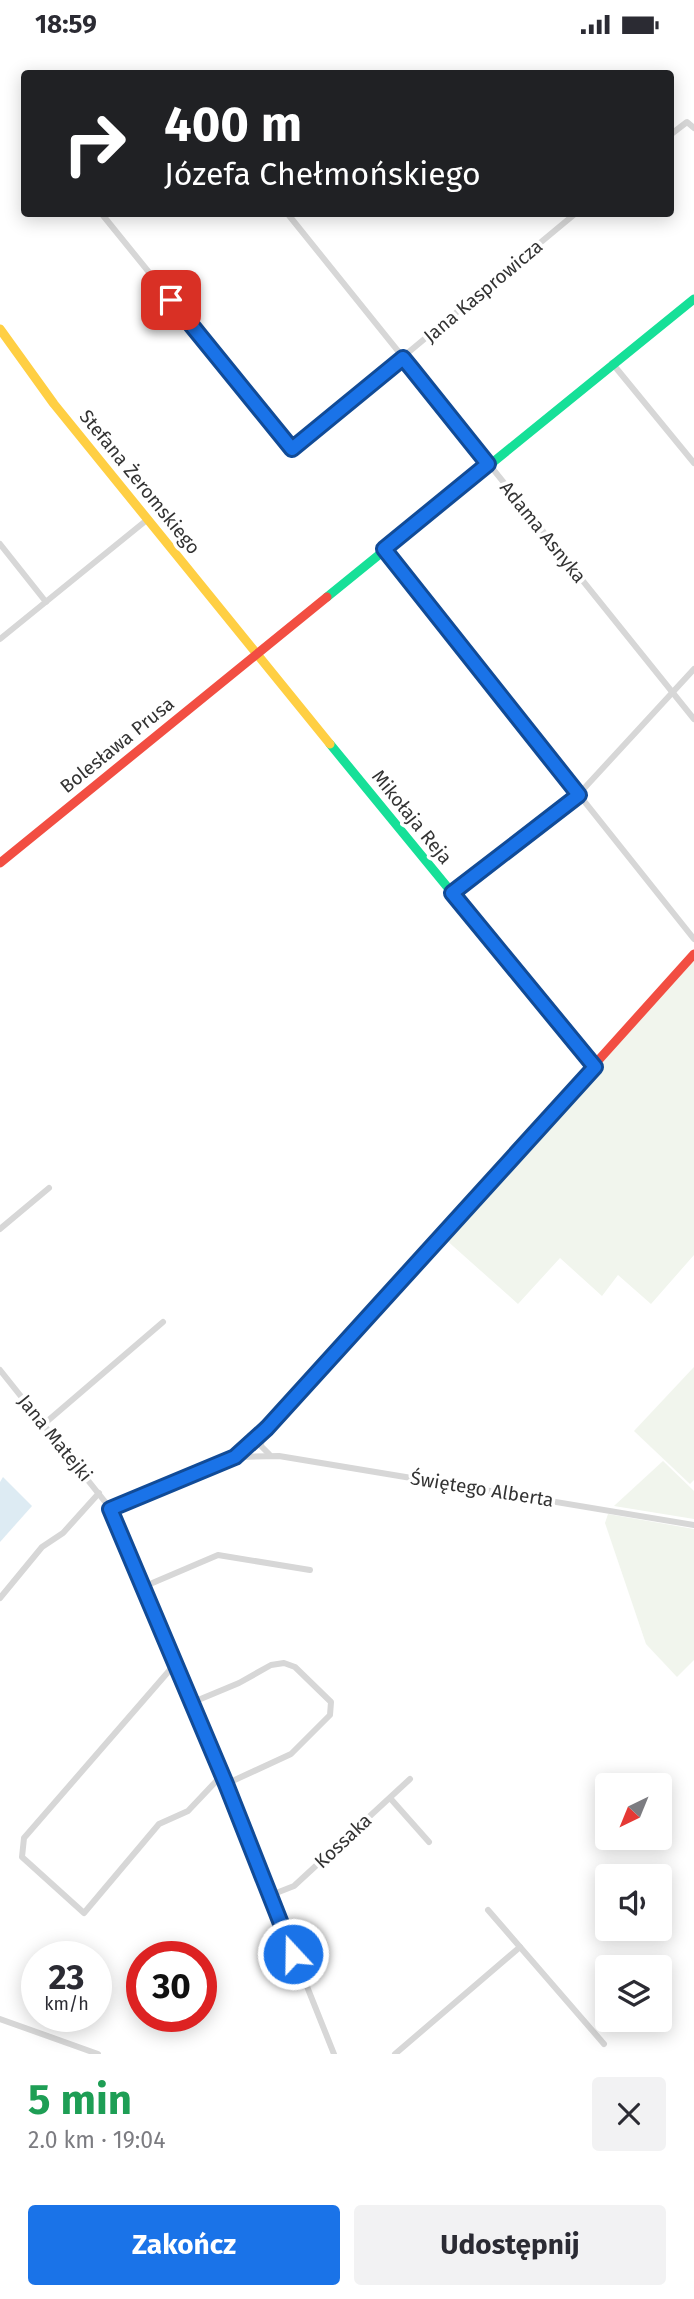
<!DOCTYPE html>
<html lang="pl">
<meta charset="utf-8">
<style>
:root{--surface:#fff;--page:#f2f2f3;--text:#2b2b33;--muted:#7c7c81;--accent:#1a73e8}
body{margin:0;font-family:"Fira Sans",sans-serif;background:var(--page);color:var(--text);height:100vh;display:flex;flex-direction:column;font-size:26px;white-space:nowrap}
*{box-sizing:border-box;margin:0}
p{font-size:23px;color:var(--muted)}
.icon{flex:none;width:38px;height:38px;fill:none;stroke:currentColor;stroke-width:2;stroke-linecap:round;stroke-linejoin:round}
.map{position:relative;height:2005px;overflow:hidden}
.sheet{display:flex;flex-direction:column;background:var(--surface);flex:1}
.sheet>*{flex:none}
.banner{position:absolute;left:21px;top:21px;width:653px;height:147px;border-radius:7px;box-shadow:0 4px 18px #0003;background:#202124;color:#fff;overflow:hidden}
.needle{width:46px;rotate:223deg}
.controls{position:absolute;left:595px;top:1724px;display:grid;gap:14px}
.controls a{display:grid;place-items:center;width:77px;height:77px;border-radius:7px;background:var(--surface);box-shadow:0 4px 18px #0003;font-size:35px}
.speed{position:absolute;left:21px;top:1892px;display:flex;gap:14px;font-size:35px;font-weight:700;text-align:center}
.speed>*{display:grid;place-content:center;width:91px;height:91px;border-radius:50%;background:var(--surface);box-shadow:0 4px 18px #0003;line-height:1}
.speed small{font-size:18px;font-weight:400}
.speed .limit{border:10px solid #d22;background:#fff;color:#111}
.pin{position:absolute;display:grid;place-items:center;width:60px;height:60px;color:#fff;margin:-30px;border-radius:14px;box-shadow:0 4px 10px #0006}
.me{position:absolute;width:77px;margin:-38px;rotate:339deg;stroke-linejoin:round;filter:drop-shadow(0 0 5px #0008)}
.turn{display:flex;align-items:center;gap:24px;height:147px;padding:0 28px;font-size:32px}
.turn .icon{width:91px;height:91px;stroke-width:2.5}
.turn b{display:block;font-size:49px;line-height:60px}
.round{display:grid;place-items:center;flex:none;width:74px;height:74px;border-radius:7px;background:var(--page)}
.overview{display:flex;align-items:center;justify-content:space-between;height:119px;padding:0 28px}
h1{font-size:42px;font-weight:700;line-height:52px;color:#1e9e55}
.action{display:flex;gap:14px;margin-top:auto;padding:14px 28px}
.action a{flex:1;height:80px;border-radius:7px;background:var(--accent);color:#fff;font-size:28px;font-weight:700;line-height:80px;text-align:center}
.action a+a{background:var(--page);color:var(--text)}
.status{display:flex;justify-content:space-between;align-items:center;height:49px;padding:0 35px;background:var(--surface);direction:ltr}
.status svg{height:19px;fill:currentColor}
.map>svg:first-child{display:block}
.green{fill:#f1f5ed}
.water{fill:#ddebf3}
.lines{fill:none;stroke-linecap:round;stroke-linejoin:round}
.street{stroke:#d7d7d7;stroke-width:6}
.fast{stroke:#16e098;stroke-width:9}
.slow{stroke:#ffcf43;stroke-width:9}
.jam{stroke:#f24e42;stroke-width:9}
.route-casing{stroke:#114b97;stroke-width:18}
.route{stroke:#1a73e8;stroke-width:12}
.labels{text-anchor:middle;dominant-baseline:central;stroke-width:7;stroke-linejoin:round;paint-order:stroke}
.street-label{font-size:19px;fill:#333;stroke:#fff}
</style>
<div class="status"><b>18:59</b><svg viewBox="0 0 49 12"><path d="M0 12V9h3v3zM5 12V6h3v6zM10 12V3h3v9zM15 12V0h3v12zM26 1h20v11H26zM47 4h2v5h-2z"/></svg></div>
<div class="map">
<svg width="694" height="2005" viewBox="0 0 694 2005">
<rect width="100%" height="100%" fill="#fff"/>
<g class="green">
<path d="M694,911v295l-43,49 -33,-29 -16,21 -42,-38 -42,46 -74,-66z"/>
<path d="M694,1318v113l-4,4 -56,-53z"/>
<path d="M663,1412l31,30v28l-80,-13z"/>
<path d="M608,1465l86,15v131l-17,17 -31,-33 -41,-121z"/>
</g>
<path class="water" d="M3,1428l29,29 -32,36v-60z"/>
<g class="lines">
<g class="street">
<path d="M670,86l17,-13 7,6"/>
<path d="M101,164l191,236 284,-236"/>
<path d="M287,164l407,506"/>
<path d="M612,314l82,100"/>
<path d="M0,495l46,58"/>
<path d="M384,501l310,389"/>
<path d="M0,590l148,-120"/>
<path d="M452,844l126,-98 116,-126"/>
<path d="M0,1180l49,-41"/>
<path d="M0,1321l110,138 116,276 108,270"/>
<path d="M44,1375l119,-102"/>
<path d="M262,1384l-1,13 8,8"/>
<path d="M237,1408l42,-1 415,69"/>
<path d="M143,1538l75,-32 92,15"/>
<path d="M0,1549l42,-51 21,-14 36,-40"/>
<path d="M175,1615l-151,174 -2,19 62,56 75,-89 29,-13 34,-36"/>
<path d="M191,1654l48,-20 32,-18 13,-2 11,4 36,35 -1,13 -39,39 -65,30"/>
<path d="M390,1749l39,44"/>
<path d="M271,1846l23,-9 116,-107"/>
<path d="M488,1861l116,134"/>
<path d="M0,1970l98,35"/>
<path d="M395,2005l125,-107"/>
</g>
<g class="fast">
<path d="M327,548l367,-298"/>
<path d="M330,695l265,323"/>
</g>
<g class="slow">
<path d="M0,280l54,75 276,340"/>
<path d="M110,1459l125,-51 32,-29 283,-314"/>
</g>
<g class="jam">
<path d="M0,814l327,-266"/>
<path d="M550,1065l144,-160"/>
</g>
</g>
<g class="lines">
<g class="route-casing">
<path id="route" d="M171,251l121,149 111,-91 9,11 76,95 -104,85 195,246 -127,98 143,174 -328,361 -32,29 -125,52 116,275 67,170"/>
</g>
<use href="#route" class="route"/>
</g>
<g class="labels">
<g class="street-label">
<text transform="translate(483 242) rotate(-40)">Jana Kasprowicza</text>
<text transform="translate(140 433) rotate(51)">Stefana Żeromskiego</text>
<text transform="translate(543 483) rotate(51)">Adama Asnyka</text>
<text transform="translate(117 696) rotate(-39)">Bolesława Prusa</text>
<text transform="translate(412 768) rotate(51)">Mikołaja Reja</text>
<text transform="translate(55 1389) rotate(51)">Jana Matejki</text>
<text transform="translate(482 1440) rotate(9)">Świętego Alberta</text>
<text transform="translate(343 1792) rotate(-43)">Kossaka</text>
</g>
</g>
</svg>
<div class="controls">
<a><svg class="needle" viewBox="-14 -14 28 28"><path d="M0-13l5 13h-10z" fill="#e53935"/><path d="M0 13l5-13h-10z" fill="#7c7c81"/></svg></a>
<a><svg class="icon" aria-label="sound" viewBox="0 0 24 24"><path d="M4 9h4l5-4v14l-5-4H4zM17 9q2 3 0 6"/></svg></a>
<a><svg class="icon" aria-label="layers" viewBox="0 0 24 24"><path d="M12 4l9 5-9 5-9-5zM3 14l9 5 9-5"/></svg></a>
</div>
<div class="speed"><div>23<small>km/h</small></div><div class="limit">30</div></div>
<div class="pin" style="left:171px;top:251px;background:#d93025"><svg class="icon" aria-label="arrive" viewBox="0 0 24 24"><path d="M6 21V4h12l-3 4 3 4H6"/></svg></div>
<svg class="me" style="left:293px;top:1905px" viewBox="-20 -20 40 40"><circle r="17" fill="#1a73e8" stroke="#fff" stroke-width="3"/><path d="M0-11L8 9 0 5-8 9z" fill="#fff"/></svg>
<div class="banner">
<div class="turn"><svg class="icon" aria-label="right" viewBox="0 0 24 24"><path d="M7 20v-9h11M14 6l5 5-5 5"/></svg><div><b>400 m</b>Józefa Chełmońskiego</div></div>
</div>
</div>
<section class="sheet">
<div class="overview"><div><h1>5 min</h1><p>2.0 km · 19:04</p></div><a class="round"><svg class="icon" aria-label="close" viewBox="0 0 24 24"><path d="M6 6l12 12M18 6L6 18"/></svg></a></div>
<div class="action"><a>Zakończ</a><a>Udostępnij</a></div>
</section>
